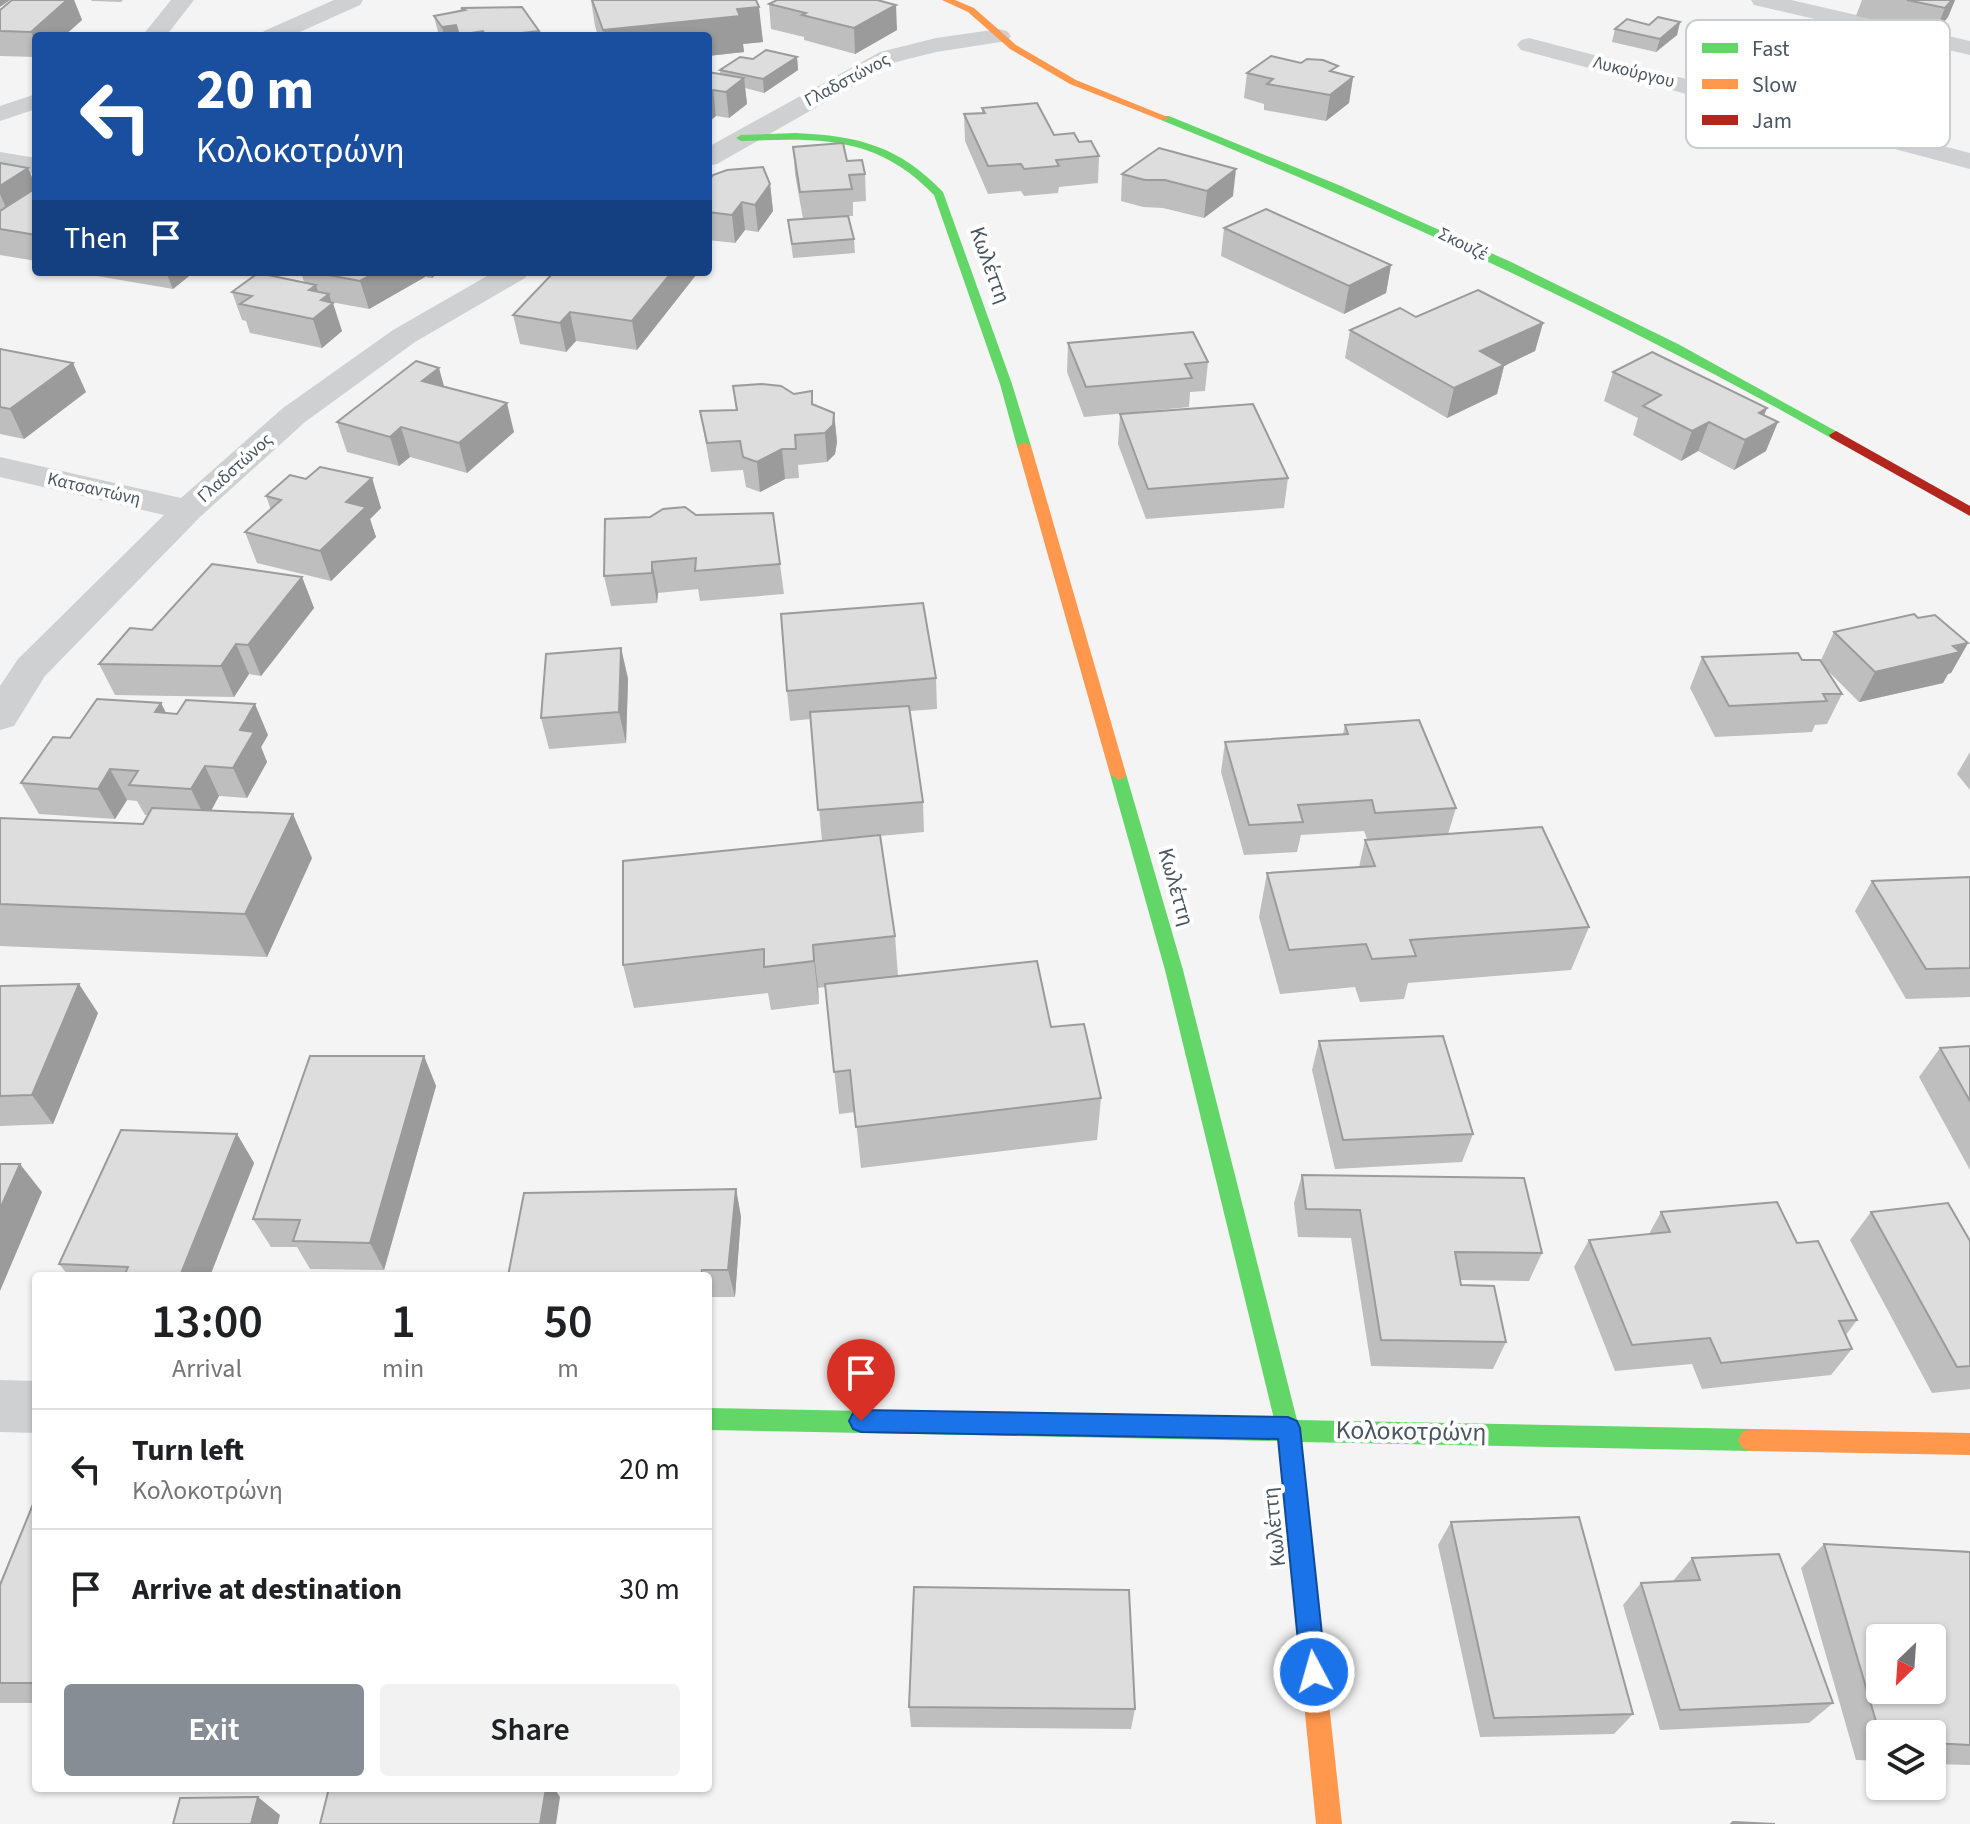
<!DOCTYPE html>
<meta charset="utf-8">
<style>
:root{--surface:#fff;--page:#f2f2f2;--text:#202124;--muted:#757577;--line:#e0e0e0;--accent:#868d94}
body{margin:0;font-family:"Source Sans 3",sans-serif;background:var(--page);color:var(--text);height:100vh;display:flex;flex-direction:column;font-size:30px;white-space:nowrap}
*{box-sizing:border-box;margin:0}
p{font-size:26px;color:var(--muted)}
.icon{flex:none;width:44px;height:44px;fill:none;stroke:currentColor;stroke-width:2;stroke-linecap:round;stroke-linejoin:round}
.map{position:relative;flex:1;overflow:hidden}
.side{position:absolute;left:32px;top:1272px;width:680px;height:520px;display:flex;flex-direction:column;background:var(--surface);border-radius:8px;box-shadow:0 2px 6px #0004}
.side>*{flex:none}
.guide{position:absolute;left:32px;top:32px;width:680px;height:244px;border-radius:8px;box-shadow:0 2px 6px #0004;background:#1a4fa0;color:#fff;overflow:hidden}
.needle{width:52px;rotate:205deg}
.fabs{position:absolute;left:1866px;top:1624px;display:grid;gap:16px}
.fabs a{display:grid;place-items:center;width:80px;height:80px;border-radius:8px;background:var(--surface);box-shadow:0 2px 6px #0004;font-size:40px}
.pin{position:absolute;display:grid;place-items:center;width:68px;height:68px;color:#fff;margin:-82px -34px;border-radius:50% 50% 50% 0;rotate:-45deg;box-shadow:0 0 8px #0007}
.pin .icon{rotate:45deg}
.me{position:absolute;width:88px;margin:-44px;rotate:354deg;stroke-linejoin:round;filter:drop-shadow(0 0 6px #0008)}
.turn{display:flex;align-items:center;gap:28px;height:168px;padding:0 32px;font-size:36px}
.turn .icon{width:104px;height:104px;stroke-width:2.5}
.turn b{display:block;font-size:56px;line-height:68px}
.then{display:flex;align-items:center;height:76px;padding:0 32px;background:#0003;gap:16px;font-size:30px}
.eta{display:flex;justify-content:space-evenly;align-items:center;height:136px;text-align:center}
.eta b{font-size:48px;font-weight:600;line-height:56px}
.button{display:flex;gap:16px;margin-top:auto;padding:16px 32px}
.button a{flex:1;height:92px;border-radius:8px;background:var(--accent);color:#fff;font-size:32px;font-weight:600;line-height:92px;text-align:center}
.button a+a{background:var(--page);color:var(--text)}
ul{padding:0;list-style:none}
li{display:flex;align-items:center;gap:24px;height:120px;padding:0 32px;border-top:2px solid var(--line)}
li div{flex:1}
li b{display:block;font-size:30px}
li em{font-style:normal}
.map>svg:first-child{display:block}
.lines{fill:none;stroke-linecap:round;stroke-linejoin:round}
.street{fill:#ced0d2;fill-rule:evenodd}
.fast{fill:#63d668;fill-rule:evenodd}
.slow{fill:#ff974d;fill-rule:evenodd}
.jam{fill:#b3261e;fill-rule:evenodd}
.wall{fill:#bebebf}
.shaded-wall{fill:#9b9b9b}
.building{fill:#ddddde;stroke:#9b9b9b;stroke-width:2;fill-rule:evenodd}
.route{fill:#1a73e8;stroke:#114b97;stroke-width:2}
.labels{text-anchor:middle;dominant-baseline:central;stroke-width:8;stroke-linejoin:round;paint-order:stroke}
.far-street-label{font-size:18px;fill:#4a5661;stroke:#fff}
.street-label{font-size:22px;fill:#4a5661;stroke:#fff}
.near-street-label{font-size:26px;fill:#4a5661;stroke:#fff}
.key{fill:#fff;stroke:#c9ccd0;stroke-width:2}
.key-label{font-size:22px;fill:#4a5661}
</style>
<div class="map">
<svg width="1970" height="1824" viewBox="0 0 1970 1824">
<rect width="100%" height="100%" fill="#f4f4f4"/>
<g class="lines">
<g class="street">
<path d="M171,0h23l-28,36h-24z"/>
<path d="M334,0h29l-3,5 -69,31h-31l4,-5z"/>
<path d="M1751,0h40l179,41v14l-216,-50z"/>
<path d="M999,29l8,2 4,5 -4,5 -71,11 -40,10 -179,102 -9,2v-19l172,-95 56,-14z"/>
<path d="M1529,38l441,115v16l-449,-119 -4,-5 4,-5z"/>
<path d="M36,94v15l-36,12v-15z"/>
<path d="M0,152l36,6v16l-36,-6z"/>
<path d="M494,272h35l-4,6 -110,64 -110,80 -105,95 -155,159 -31,50 -14,4v-44l18,-27 146,-144 -164,-38v-20l181,41 102,-90 110,-78z"/>
<path d="M0,1380l36,1v52l-36,-1z"/>
</g>
<g class="fast">
<path d="M1161,116h8l172,70 170,76 167,82 165,91 -7,4 -5,-1c-216,-122 -440,-225 -670,-318z"/>
<path d="M796,133c63,3 103,13 147,59l69,192 19,62 -2,3 -5,1 -7,-4 -17,-62 -66,-189c-57,-60 -116,-57 -193,-54l-5,-3 5,-3z"/>
<path d="M1118,768l8,6 57,196 114,450 453,9 8,3 4,8 -4,8 -8,3 -449,-9 14,131 -3,9 -9,3 -9,-3 -3,-9 -13,-132 -570,-11v-22l566,11 -109,-449 -55,-196z"/>
</g>
<g class="slow">
<path d="M942,0h13l19,8 42,37 60,35 94,38 -9,2 -91,-36 -60,-35 -42,-37z"/>
<path d="M1024,442l7,4 95,328 -2,4 -6,2 -8,-6 -93,-328z"/>
<path d="M1750,1429l220,4v22l-220,-4 -8,-3 -4,-8 4,-8z"/>
<path d="M1303,1561l9,3 3,9 27,251h-26l-25,-251 3,-9z"/>
</g>
<path class="jam" d="M1836,431l134,75v10l-139,-78 -2,-3z"/>
</g>
<g class="wall">
<path d="M12,0h62l8,20 -18,16h-28v21l-36,-1v-46z"/>
<path d="M91,0h32l-2,2 -29,-1z"/>
<path d="M591,0h165l7,42 -20,2 1,8 -36,4v-20h-110l-3,-10z"/>
<path d="M1862,0h93l-7,17 -13,16 -79,-17z"/>
<path d="M769,4l128,26 -42,24 -51,-14v-3l-33,-8z"/>
<path d="M461,8l78,23 1,5h-101l-5,-20 28,-5z"/>
<path d="M1680,22l-3,13 -21,17 -44,-10 3,-13z"/>
<path d="M797,57l1,13 -34,23 -19,-5 2,16 -18,14 -13,-2 -8,-44 12,2v-4l33,-11z"/>
<path d="M1247,73h90l16,4 -4,26 -23,18 -62,-11v-6l-20,-6z"/>
<path d="M982,108l72,27 25,7 20,14 -1,27 -39,4 -1,6 -34,3 -3,-5 -33,3 -23,-53 -1,-27 18,-1z"/>
<path d="M793,147l54,14 18,13 1,27 -13,1v14h-4l5,23 1,14 -62,5 -5,-38 15,-1 -8,-45z"/>
<path d="M1159,148l74,48 -29,22 -41,-10 -20,-1 -22,-6 1,-27z"/>
<path d="M0,163l36,23v75l-36,-6z"/>
<path d="M708,182l62,2 3,27 -15,21 -13,-2 -10,13 -27,-3z"/>
<path d="M1224,228l167,37 -5,28 -42,21 -123,-58z"/>
<path d="M96,272h98l-21,17 -76,-13z"/>
<path d="M301,272h138l-7,6 -7,-1 -56,32 -38,-7 11,29 -20,17 -72,-15 -4,-12 -4,-1 -10,-28 72,-10z"/>
<path d="M554,272h142v3l-59,75 -61,-9 -10,11 -46,-8 -7,-29z"/>
<path d="M1416,317l127,6 -8,28 -31,15 -7,28 -50,24 -102,-60 5,-28z"/>
<path d="M1068,343l140,19 -3,29 -15,1 -1,15 -105,10 -17,-45z"/>
<path d="M0,349l86,43 -62,47 -24,-5z"/>
<path d="M1613,372l152,43 1,36 -32,19 -36,-19 -17,10 -48,-26 5,-17 -34,-17z"/>
<path d="M733,386l61,8 18,-3 1,13 21,9 3,29 -2,12 -8,8 -29,3 1,13 -14,1 -25,13 -14,-5 -3,-17 -32,2 -11,-61 36,-1z"/>
<path d="M444,387l70,45 -47,41 -57,-16 -11,9 -52,-14 -10,-30z"/>
<path d="M1120,414l168,64 -4,30 -138,11 -28,-75z"/>
<path d="M372,478l9,30 -11,11 6,18 -45,44 -74,-18 -12,-31 26,-22 -5,-14 40,-17z"/>
<path d="M696,515l84,49 4,30 -84,7 -2,-12 -40,4 -1,10 -46,3 -7,-30z"/>
<path d="M302,577l12,31 -53,68 -12,-2 -15,23 -119,-2 -16,-31 53,-34z"/>
<path d="M1918,618l50,25 -17,30 -3,1 -5,9 -84,19 -31,-31 14,23 -15,30 -12,1 -3,7 -97,5 -25,-49 12,-31 119,3 13,-28z"/>
<path d="M621,648l7,31 -2,64 -77,6 -8,-31z"/>
<path d="M936,678l1,31 -27,2 13,91 1,30 -44,4 15,100 3,40 153,51 50,71 -4,42 -236,28 -6,-56 -16,2 -14,-127 -7,1 1,16 -48,6 -3,-17 -134,15 -11,-43 199,-124 -11,-122 -21,2 -3,-30z"/>
<path d="M161,703l5,10 102,22 -7,12 6,15 -20,36 -28,-2 -8,15 101,47 -45,99 -267,-11v-128l143,6 5,-9h-3l-8,-14 -10,-1 -12,19 -76,-5 -18,-31 49,-45z"/>
<path d="M1345,725l111,83 -8,26 141,93 -18,43 -163,13 -4,16 -44,3 -5,-15 -75,7 -21,-77 8,-44 92,-6 6,-27 2,-1 -3,-8 -63,4 -4,17 -53,3 -23,-83 4,-30 118,-8z"/>
<path d="M1970,752v38l-13,-16z"/>
<path d="M1970,877v120l-64,2 -51,-88 17,-30z"/>
<path d="M0,986l98,27 -45,111 -53,2z"/>
<path d="M1319,1041l154,93 -11,28 -127,7 -23,-99z"/>
<path d="M1970,1046v124l-51,-93 21,-29z"/>
<path d="M424,1056l12,30 -52,184 -74,-1 -13,-22h-26l-18,-28z"/>
<path d="M237,1134l17,29 -44,113h-141l-10,-12z"/>
<path d="M1302,1175l240,78 -13,28 -69,-1 1,5 45,57 -13,27 -122,-3 -20,-128 -53,-1 -4,-34z"/>
<path d="M736,1189l5,28 -6,80h-26l-1,9v-30h-200z"/>
<path d="M1661,1212l196,108 -11,15 6,14 -21,26 -129,14 -10,-25 -77,7 -41,-104 15,-27 60,-6z"/>
<path d="M1871,1212l99,29v148l-38,4 -82,-153z"/>
<path d="M36,1497v206h-36v-118z"/>
<path d="M1451,1522l182,192 -19,20 -134,3 -42,-192z"/>
<path d="M1824,1544l146,7v214l-38,-1v-30h-52v27l-24,-1 -55,-192z"/>
<path d="M1692,1558l141,145 -24,20 -149,7 -37,-125 18,-22 32,-2z"/>
<path d="M909,1707l226,2 -4,20 -220,-2z"/>
</g>
<g class="shaded-wall">
<path d="M0,0h10l-10,7z"/>
<path d="M67,0h7l8,20 -18,16h-28v7l-5,-11z"/>
<path d="M1952,0h3l-7,17 -13,16 10,-25z"/>
<path d="M896,5l1,25 -42,24 -1,-26z"/>
<path d="M759,7l4,35 -20,2 1,8 -36,4v-20h-104l-1,-6 134,-21z"/>
<path d="M1680,22l-3,13 -21,17 4,-13z"/>
<path d="M456,25l3,11h-15l-2,-9z"/>
<path d="M483,31l1,5 -25,-1z"/>
<path d="M539,31l1,5h-45z"/>
<path d="M797,57l1,13 -34,23 -1,-14z"/>
<path d="M1353,77l-4,26 -23,18 4,-26z"/>
<path d="M744,78l3,26 -18,14 -3,-26z"/>
<path d="M713,90l3,26 -8,7v-29z"/>
<path d="M28,168l8,18v12l-27,17 -9,-21v-8z"/>
<path d="M1236,169l-3,27 -29,22 3,-27z"/>
<path d="M770,184l3,27 -15,21 -3,-27z"/>
<path d="M742,202l3,28 -10,13 -3,-28z"/>
<path d="M1391,265l-5,28 -42,21 5,-28z"/>
<path d="M166,272h28l-21,17z"/>
<path d="M377,272h46l2,5 -56,32 -9,-28z"/>
<path d="M431,272h8l-7,6z"/>
<path d="M672,272h24v3l-59,75 -5,-29z"/>
<path d="M316,285l8,25 -3,-10 8,-6 3,10 1,-1 9,28 -20,17 -9,-29 -4,-29z"/>
<path d="M570,312l6,29 -10,11 -6,-29z"/>
<path d="M1543,323l-8,28 -31,15 -7,28 -50,24 7,-30 26,-37z"/>
<path d="M73,363l13,29 -62,47 -14,-30z"/>
<path d="M439,368l8,29 -25,-16z"/>
<path d="M507,403l7,29 -47,41 -8,-30z"/>
<path d="M1767,408l-10,25 21,-11 -12,29 -32,19 11,-30 14,-27z"/>
<path d="M834,413l3,29 -2,12 -8,8 -2,-29z"/>
<path d="M1709,422l-11,29 -17,10 11,-30z"/>
<path d="M401,427l9,30 -11,9 -9,-29z"/>
<path d="M782,449l3,30 -25,13 -3,-30z"/>
<path d="M372,478l9,30 -11,11 6,18 -45,44 -11,-30 26,-49z"/>
<path d="M652,562l6,31 -1,10 -5,-30z"/>
<path d="M302,577l12,31 -53,68 -13,-31z"/>
<path d="M1968,643l-17,30 -3,1 -5,9 -84,19 16,-30z"/>
<path d="M236,644l13,30 -15,23 -13,-31z"/>
<path d="M621,648l7,31 -2,64 -7,-31z"/>
<path d="M161,703l15,30 -21,-21z"/>
<path d="M255,704l13,31 -7,12 6,15 -20,36 -14,-30 7,-38z"/>
<path d="M205,766l14,30 -13,24 -15,-31z"/>
<path d="M110,769l17,31 -12,19 -17,-30z"/>
<path d="M293,814l19,44 -45,99 -22,-43z"/>
<path d="M813,945l5,43 1,16 -5,-43z"/>
<path d="M79,984l19,29 -45,111 -21,-29z"/>
<path d="M424,1056l12,30 -52,184 -14,-27z"/>
<path d="M237,1134l17,29 -44,113h-30z"/>
<path d="M20,1164l22,28 -42,99v-82z"/>
<path d="M736,1189l5,28 -6,80 -7,-27z"/>
<path d="M546,1788h8l6,9 -4,27h-16z"/>
<path d="M258,1797l22,18 -2,9h-27z"/>
</g>
<g class="building">
<path d="M12,0h55l-36,32 -31,-1v-21z"/>
<path d="M592,0h164l3,7 -22,2 3,7 -137,14z"/>
<path d="M777,0h100l19,5 -42,23 -52,-13 4,-2 -37,-9z"/>
<path d="M1907,0h45l-7,8z"/>
<path d="M522,7l17,24 -44,5h-9l-3,-5 -24,4 -3,-10 -14,2 -8,-11 31,-6 -4,-2z"/>
<path d="M1658,17l22,5 -20,17 -45,-10 12,-10 22,6z"/>
<path d="M766,50l31,7 -34,22 -43,-9 20,-13 13,2z"/>
<path d="M1271,56l30,7 6,-4 16,1 15,6 -8,5 23,6 -23,18 -63,-11 6,-5 -26,-6z"/>
<path d="M708,72l36,6 -18,14 -13,-2 -5,4z"/>
<path d="M1037,103l17,32 20,-2 5,9 12,-1 8,15 -43,4 3,6 -35,3 -3,-5 -33,2 -24,-52 21,-1 -3,-5z"/>
<path d="M843,143l4,18 15,-1 3,14 -16,1 3,14 -52,3 -7,-45z"/>
<path d="M1159,148l77,21 -29,22 -42,-11h-20l-23,-6z"/>
<path d="M0,163l28,5 -28,18z"/>
<path d="M763,167l7,17 -15,21 -13,-3 -10,13 -24,-3v-30l5,-7 14,-5z"/>
<path d="M36,188v47l-36,-6v-18z"/>
<path d="M1266,209l125,56 -42,21 -125,-58z"/>
<path d="M848,216l6,23 -62,5 -4,-24z"/>
<path d="M312,272h65l-17,9z"/>
<path d="M554,272h118l-40,49 -62,-9 -10,11 -47,-8z"/>
<path d="M258,273l58,12 -7,5 20,4 -8,6 12,3 -20,16 -73,-15 12,-8 -20,-4z"/>
<path d="M1478,290l65,33 -63,28 24,14 -50,23 -104,-58 50,-22 16,9z"/>
<path d="M1193,332l15,30 -23,2 7,14 -106,9 -18,-44z"/>
<path d="M0,349l73,14 -63,46 -10,-2z"/>
<path d="M1652,352l115,56 -8,5 19,9 -33,18 -36,-18 -17,9 -49,-25 18,-11 -48,-23z"/>
<path d="M416,361l23,7 -17,13 85,22 -48,40 -58,-16 -11,10 -53,-15z"/>
<path d="M761,384l20,2 13,8 18,-3v13l22,9 -1,12 -8,8 -30,2 1,14h-14l-25,13 -14,-5 -3,-16 -33,2 -7,-32 37,-1 -4,-24z"/>
<path d="M1253,404l35,74 -140,11 -28,-75z"/>
<path d="M320,467l52,11 -26,24 20,5 -46,44 -75,-19 36,-32 -15,-4 24,-21 16,4z"/>
<path d="M685,507l11,8 77,-2 7,51 -85,7 1,-13 -44,4v11l-48,3 1,-57 45,-2 13,-8z"/>
<path d="M212,564l90,13 -54,68 -12,-1 -15,22 -122,-2 31,-36 22,2z"/>
<path d="M923,603l13,75 -149,13 -6,-77z"/>
<path d="M1914,614l4,4 17,-3 33,28 -15,3 7,6 -85,20 -41,-40z"/>
<path d="M621,648l-2,64 -78,6 5,-64z"/>
<path d="M1798,653l4,7h18l22,34h-19l4,7 -98,5 -27,-49z"/>
<path d="M97,699l64,4 -6,9 22,2 9,-14 69,4 -15,26 14,2 -21,36 -28,-2 -14,23 -62,-4 9,-14 -28,-2 -12,20 -77,-6 32,-46 17,1z"/>
<path d="M909,706l14,96 -105,8 -8,-98z"/>
<path d="M1419,720l37,88 -81,5 -3,-13 -74,5 5,17 -54,3 -24,-83 123,-8 -3,-9z"/>
<path d="M152,808l141,6 -48,100 -245,-10v-86l143,6z"/>
<path d="M1542,827l47,100 -179,13 6,16 -44,3 -6,-15 -77,6 -22,-77 108,-7 -10,-26z"/>
<path d="M880,835l15,101 -82,9 1,16 -50,6v-18l-141,16v-104z"/>
<path d="M1970,877v91l-44,1 -54,-88z"/>
<path d="M1037,961l14,66 33,-3 17,74 -245,29 -6,-57 -16,2 -9,-88z"/>
<path d="M79,984l-47,111 -32,1v-110z"/>
<path d="M1443,1036l30,98 -130,6 -24,-99z"/>
<path d="M1970,1046v55l-30,-53z"/>
<path d="M310,1056h114l-54,187 -77,-2 7,-21 -47,-1z"/>
<path d="M121,1130l116,4 -57,142h-56l4,-9 -69,-3z"/>
<path d="M0,1164h20l-20,45z"/>
<path d="M1302,1175l222,3 18,75 -87,-1 6,33 33,1 12,56 -125,-2 -21,-130 -54,-1z"/>
<path d="M736,1189l-8,81h-26l-1,6h-193l16,-83z"/>
<path d="M1777,1202l20,41 21,-2 39,79 -18,1 13,28 -131,14 -11,-25 -78,7 -43,-105 81,-8 -9,-20z"/>
<path d="M1948,1203l22,38v125l-13,1 -86,-155z"/>
<path d="M36,1497v186h-36v-98z"/>
<path d="M1579,1517l54,197 -139,4 -43,-196z"/>
<path d="M1824,1544l146,8v193l-38,-2v-9l-52,1zM1880,1638h52v52h-52z"/>
<path d="M1779,1554l54,149 -153,7 -39,-127 59,-3 -8,-22z"/>
<path d="M914,1587l215,3 6,119 -226,-2z"/>
<path d="M329,1788h217l-6,36h-220z"/>
<path d="M258,1797l-7,27h-78l7,-26z"/>
<path d="M1733,1822l42,2h-44z"/>
</g>
<path class="route" d="M861,1410l427,7 9,4 3,7 26,244 -3,9 -9,4 -9,-4 -4,-9 -23,-233 -417,-7 -8,-3 -4,-8 4,-8z"/>
<g class="labels">
<g class="far-street-label">
<text transform="translate(1634 72) rotate(14)">Λυκούργου</text>
<text transform="translate(847 80) rotate(-28)">Γλαδστώνος</text>
<text transform="translate(1463 244) rotate(26)">Σκουζέ</text>
<text transform="translate(235 468) rotate(-42)">Γλαδστώνος</text>
<text transform="translate(94 489) rotate(13)">Κατσαντώνη</text>
</g>
<g class="street-label">
<text transform="translate(990 265) rotate(70)">Κωλέττη</text>
<text transform="translate(1176 887) rotate(74)">Κωλέττη</text>
<text transform="translate(1274 1527) rotate(-96)">Κωλέττη</text>
</g>
<g class="near-street-label">
<text transform="translate(1411 1431) rotate(1)">Κολοκοτρώνη</text>
</g>
</g>
<rect x="1686" y="20" width="264" height="128" rx="12" class="key"/>
<rect x="1702" y="43" width="36" height="10" fill="#63d668"/>
<rect x="1702" y="79" width="36" height="10" fill="#ff974d"/>
<rect x="1702" y="115" width="36" height="10" fill="#b3261e"/>
<g class="key-label">
<text x="1752" y="56">Fast</text>
<text x="1752" y="92">Slow</text>
<text x="1752" y="128">Jam</text>
</g>
</svg>
<div class="fabs">
<a><svg class="needle" viewBox="-14 -14 28 28"><path d="M0-13l5 13h-10z" fill="#e53935"/><path d="M0 13l5-13h-10z" fill="#757577"/></svg></a>
<a><svg class="icon" aria-label="layers" viewBox="0 0 24 24"><path d="M12 4l9 5-9 5-9-5zM3 14l9 5 9-5"/></svg></a>
</div>
<div class="pin" style="left:861px;top:1421px;background:#d93025"><svg class="icon" aria-label="arrive" viewBox="0 0 24 24"><path d="M6 21V4h12l-3 4 3 4H6"/></svg></div>
<svg class="me" style="left:1314px;top:1672px" viewBox="-20 -20 40 40"><circle r="17" fill="#1a73e8" stroke="#fff" stroke-width="3"/><path d="M0-11L8 9 0 5-8 9z" fill="#fff"/></svg>
<div class="guide">
<div class="turn"><svg class="icon" aria-label="left" viewBox="0 0 24 24"><path d="M17 20v-9H6M10 6l-5 5 5 5"/></svg><div><b>20 m</b>Κολοκοτρώνη</div></div>
<div class="then">Then<svg class="icon" aria-label="arrive" viewBox="0 0 24 24"><path d="M6 21V4h12l-3 4 3 4H6"/></svg></div>
</div>
<section class="side">
<div class="eta">
<div><b>13:00</b><p>Arrival</p></div>
<div><b>1</b><p>min</p></div>
<div><b>50</b><p>m</p></div>
</div>
<ul>
<li><svg class="icon" aria-label="left" viewBox="0 0 24 24"><path d="M17 20v-9H6M10 6l-5 5 5 5"/></svg><div><b>Turn left</b><p>Κολοκοτρώνη</p></div><em>20 m</em></li>
<li><svg class="icon" aria-label="arrive" viewBox="0 0 24 24"><path d="M6 21V4h12l-3 4 3 4H6"/></svg><div><b>Arrive at destination</b></div><em>30 m</em></li>
</ul>
<div class="button"><a>Exit</a><a>Share</a></div>
</section>
</div>
